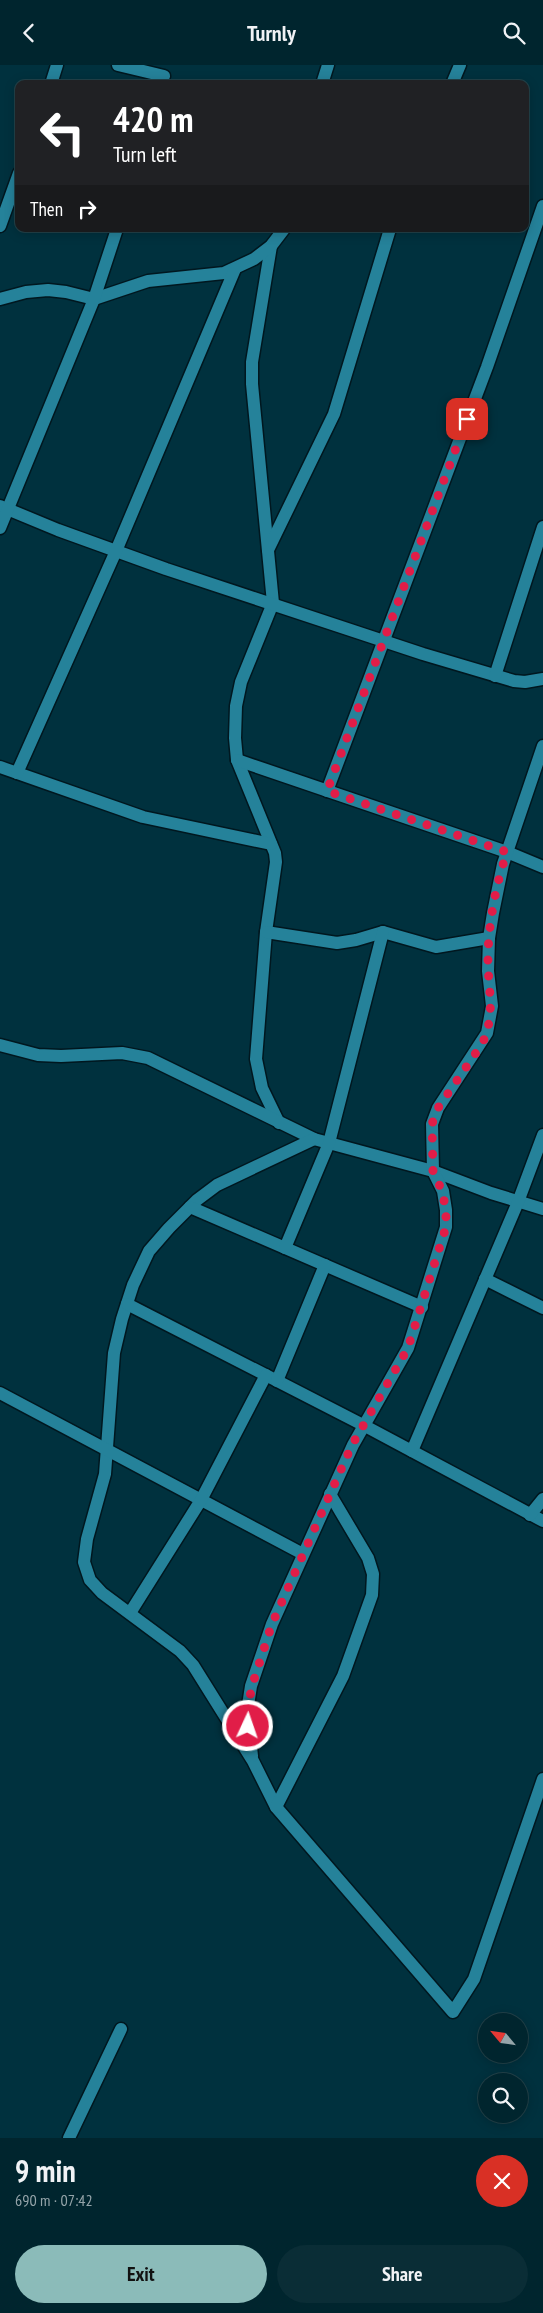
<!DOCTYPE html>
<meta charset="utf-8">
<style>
:root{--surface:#00252e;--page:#0a2d36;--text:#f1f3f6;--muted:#95a5aa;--line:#22424a;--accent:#8bbbb9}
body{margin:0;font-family:"PT Sans Narrow",sans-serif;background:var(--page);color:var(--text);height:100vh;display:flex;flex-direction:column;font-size:19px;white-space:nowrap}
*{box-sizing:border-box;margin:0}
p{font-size:16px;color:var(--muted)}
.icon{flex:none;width:28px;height:28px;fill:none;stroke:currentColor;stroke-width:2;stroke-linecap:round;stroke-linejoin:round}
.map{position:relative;height:2073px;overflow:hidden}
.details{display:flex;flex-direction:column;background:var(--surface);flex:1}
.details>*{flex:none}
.banner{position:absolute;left:15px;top:15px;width:514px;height:152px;border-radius:10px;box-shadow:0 2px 12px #0003,0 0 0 1px var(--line);background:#202124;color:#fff;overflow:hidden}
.needle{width:32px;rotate:299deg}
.controls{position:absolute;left:478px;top:1948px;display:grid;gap:10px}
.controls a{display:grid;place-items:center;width:50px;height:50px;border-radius:50%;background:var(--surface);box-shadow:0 2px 12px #0003,0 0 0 1px var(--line);font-size:25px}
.pin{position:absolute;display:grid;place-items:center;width:42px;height:42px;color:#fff;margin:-21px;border-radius:10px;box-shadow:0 2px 8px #0006}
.me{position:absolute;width:55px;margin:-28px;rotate:3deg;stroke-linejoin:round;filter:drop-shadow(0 0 4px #0008)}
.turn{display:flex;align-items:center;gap:18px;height:105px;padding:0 15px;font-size:22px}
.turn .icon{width:65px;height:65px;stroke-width:2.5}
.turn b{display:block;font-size:35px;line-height:42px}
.then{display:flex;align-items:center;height:48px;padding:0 15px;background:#0003;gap:10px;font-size:19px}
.round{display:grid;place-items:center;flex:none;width:52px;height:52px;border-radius:26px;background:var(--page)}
.overview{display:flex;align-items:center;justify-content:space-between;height:85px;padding:0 15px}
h1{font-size:30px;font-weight:600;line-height:38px}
.cta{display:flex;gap:10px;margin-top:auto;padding:10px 15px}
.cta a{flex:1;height:58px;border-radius:30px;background:var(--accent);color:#111;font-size:20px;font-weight:600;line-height:58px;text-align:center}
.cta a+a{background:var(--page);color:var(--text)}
header{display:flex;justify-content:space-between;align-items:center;height:65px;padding:0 15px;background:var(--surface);font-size:22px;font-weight:600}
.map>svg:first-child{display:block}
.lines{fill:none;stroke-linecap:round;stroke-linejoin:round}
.minor-casing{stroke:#00171f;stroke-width:15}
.minor{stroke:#25829a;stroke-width:12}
.route{stroke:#e11d48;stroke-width:9;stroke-dasharray:0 16.2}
</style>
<header><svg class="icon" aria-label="back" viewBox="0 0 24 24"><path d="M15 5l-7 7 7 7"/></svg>Turnly<svg class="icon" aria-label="search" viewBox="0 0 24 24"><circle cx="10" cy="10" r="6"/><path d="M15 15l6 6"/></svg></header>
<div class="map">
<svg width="543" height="2073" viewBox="0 0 543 2073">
<rect width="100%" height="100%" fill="#00313e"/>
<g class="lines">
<g class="minor-casing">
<g id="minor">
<path d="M118,0l46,11"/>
<path d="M51,19l6,-19"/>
<path d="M322,19l6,-19"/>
<path d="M452,19l8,-19"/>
<path d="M0,161l19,-53"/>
<path d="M271,181l-19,116v22l21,219 -32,79 -5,24 -1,32 2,22 38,93 1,9 -10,70 -10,127 6,29 17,35"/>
<path d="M0,234l26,-7 22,-2 18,2 28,7 54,-18 76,-8 30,-14 17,-13 13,-17"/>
<path d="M0,441l58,24 108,39 257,85 91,27 11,1 18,-3"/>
<path d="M0,463l94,-229 23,-70"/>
<path d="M268,485l66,-136 56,-185"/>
<path d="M495,611l48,-149"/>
<path d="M237,695l270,92 36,15"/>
<path d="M0,702l143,50 128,27"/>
<path d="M17,708l99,-222 119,-282"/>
<path d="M327,726l160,-424 56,-161"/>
<path d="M266,867l71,11 19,-3 27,-8 53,15 53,-9"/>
<path d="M0,980l38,10 23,1 61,-3 26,5 166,81 119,32 58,22 52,16"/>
<path d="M314,1074l-97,46 -20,15 -28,28 -20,23 -16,34 -11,34 -8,34 -9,121 -18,65 -3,23 6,18 12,13 78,58 13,14 60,96 23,46 177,205 21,-33 69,-200"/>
<path d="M190,1142l232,100"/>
<path d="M285,1183l44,-105 54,-211"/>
<path d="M485,1214l58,29"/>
<path d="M127,1239l238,122 178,95"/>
<path d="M277,1316l48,-116"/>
<path d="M0,1328l303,161"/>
<path d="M412,1386l106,-249 25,-67"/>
<path d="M530,1450l13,-16"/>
<path d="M130,1548l71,-113 65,-125"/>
<path d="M252,1691l-5,-44 4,-26 21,-62 81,-179 55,-97 38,-121v-17l-3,-19 -10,-20 -1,-47 6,-16 49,-75 5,-27 -4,-35 1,-33 4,-25 10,-49 40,-118"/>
<path d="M276,1742l67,-131 29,-81 1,-21 -5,-16 -38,-64"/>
<path d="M69,2073l52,-109"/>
</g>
</g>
<use href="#minor" class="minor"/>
</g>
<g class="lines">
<path class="route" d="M248,1661l-1,-14 5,-26 20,-62 80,-179 56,-97 38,-121v-17l-4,-19 -9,-20 -1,-47 6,-16 44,-64c15,-31 5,-57 6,-90 1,-33 8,-70 19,-102l-180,-61 140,-372"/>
</g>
</svg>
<div class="controls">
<a><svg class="needle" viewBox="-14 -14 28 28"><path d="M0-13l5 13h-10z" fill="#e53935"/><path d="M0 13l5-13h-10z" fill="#95a5aa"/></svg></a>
<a><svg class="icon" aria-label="search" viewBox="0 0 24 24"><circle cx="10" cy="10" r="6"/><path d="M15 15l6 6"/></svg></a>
</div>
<div class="pin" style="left:467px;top:354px;background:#d93025"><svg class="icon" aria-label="arrive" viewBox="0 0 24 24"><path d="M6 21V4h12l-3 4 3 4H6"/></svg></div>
<svg class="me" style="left:248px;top:1661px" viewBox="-20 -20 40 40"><circle r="17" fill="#e11d48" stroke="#fff" stroke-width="3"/><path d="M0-11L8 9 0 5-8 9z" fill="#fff"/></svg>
<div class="banner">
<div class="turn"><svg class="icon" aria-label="left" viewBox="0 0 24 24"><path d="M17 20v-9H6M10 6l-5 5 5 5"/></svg><div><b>420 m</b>Turn left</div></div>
<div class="then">Then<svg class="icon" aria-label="right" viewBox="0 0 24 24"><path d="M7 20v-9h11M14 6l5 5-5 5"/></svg></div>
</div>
</div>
<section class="details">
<div class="overview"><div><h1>9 min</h1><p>690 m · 07:42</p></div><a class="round" style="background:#d93025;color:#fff"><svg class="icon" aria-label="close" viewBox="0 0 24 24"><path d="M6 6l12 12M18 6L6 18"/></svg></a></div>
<div class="cta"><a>Exit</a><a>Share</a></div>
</section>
